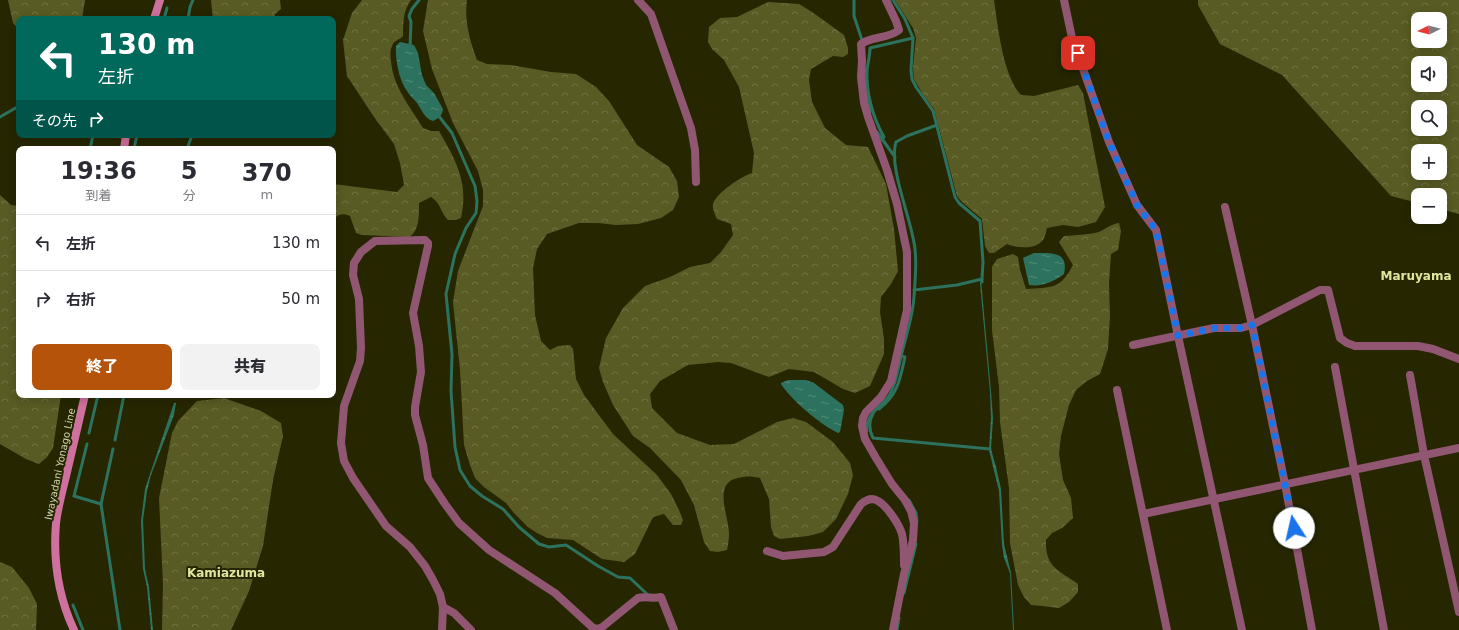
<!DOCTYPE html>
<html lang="ja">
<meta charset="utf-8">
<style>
:root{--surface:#fff;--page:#f2f2f3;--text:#2b2b33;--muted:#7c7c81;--line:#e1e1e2;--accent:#b45309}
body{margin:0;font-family:"DejaVu Sans","Noto Sans JP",sans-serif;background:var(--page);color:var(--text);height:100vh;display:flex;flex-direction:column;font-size:15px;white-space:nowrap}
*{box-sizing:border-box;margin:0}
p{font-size:13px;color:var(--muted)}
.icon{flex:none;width:22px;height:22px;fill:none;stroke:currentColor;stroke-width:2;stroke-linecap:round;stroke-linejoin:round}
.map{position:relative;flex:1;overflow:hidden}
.drawer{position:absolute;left:16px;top:146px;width:320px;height:252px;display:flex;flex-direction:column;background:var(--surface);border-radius:8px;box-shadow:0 2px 10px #0003}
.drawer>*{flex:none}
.banner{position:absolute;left:16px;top:16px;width:320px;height:122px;border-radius:8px;box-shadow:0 2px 10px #0003;background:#00695c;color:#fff;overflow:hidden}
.needle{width:26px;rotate:264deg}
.fabs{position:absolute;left:1411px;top:12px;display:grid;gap:8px}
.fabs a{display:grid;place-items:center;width:36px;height:36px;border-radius:8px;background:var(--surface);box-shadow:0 2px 10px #0003;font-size:20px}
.pin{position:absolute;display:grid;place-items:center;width:34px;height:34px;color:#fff;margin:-17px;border-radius:8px;box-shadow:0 2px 6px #0006}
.me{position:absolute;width:44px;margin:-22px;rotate:350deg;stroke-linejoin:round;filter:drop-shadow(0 0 3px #0008)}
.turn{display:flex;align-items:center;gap:14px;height:84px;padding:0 16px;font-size:18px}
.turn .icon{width:52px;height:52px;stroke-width:2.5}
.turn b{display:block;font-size:28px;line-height:34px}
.then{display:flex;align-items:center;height:38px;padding:0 16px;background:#0003;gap:8px;font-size:15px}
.eta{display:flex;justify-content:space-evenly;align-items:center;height:68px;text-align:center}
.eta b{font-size:24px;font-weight:800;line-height:28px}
.action{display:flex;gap:8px;margin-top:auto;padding:8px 16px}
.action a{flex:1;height:46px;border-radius:8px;background:var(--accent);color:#fff;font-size:16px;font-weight:800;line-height:46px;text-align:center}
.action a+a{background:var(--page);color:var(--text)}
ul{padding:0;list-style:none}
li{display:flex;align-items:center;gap:12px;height:56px;padding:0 16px;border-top:1px solid var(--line)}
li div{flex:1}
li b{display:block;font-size:15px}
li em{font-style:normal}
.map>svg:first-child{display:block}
.forest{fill:url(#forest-crowns);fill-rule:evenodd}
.water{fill:url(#water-ripples)}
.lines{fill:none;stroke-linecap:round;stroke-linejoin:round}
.stream{stroke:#2d725e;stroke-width:3}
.minor{stroke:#915772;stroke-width:8}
.secondary{stroke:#cf719e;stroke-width:8}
.route{stroke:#1a73e8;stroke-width:7;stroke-dasharray:0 12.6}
.labels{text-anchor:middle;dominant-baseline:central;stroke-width:4;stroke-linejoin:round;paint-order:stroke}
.street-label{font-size:10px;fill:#d4d7b4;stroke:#262701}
.quarter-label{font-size:12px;font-weight:bold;fill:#e2e79e;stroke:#262701}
</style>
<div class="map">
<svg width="1459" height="630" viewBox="0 0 1459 630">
<defs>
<pattern id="forest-crowns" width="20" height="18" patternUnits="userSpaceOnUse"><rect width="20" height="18" fill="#595b24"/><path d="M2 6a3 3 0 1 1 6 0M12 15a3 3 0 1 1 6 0" fill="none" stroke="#707241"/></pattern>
<pattern id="water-ripples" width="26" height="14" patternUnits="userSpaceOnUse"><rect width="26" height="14" fill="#2d725e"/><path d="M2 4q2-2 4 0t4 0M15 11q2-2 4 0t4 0" fill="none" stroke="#548c7a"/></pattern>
</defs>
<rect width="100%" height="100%" fill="#262701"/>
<g class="forest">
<path d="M8,0h77l-3,19h-63v11l-6,-7z"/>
<path d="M211,0h69l1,9 -6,5v5h-62z"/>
<path d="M362,0h49c-8,10 -8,24 -8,36 -3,4 -9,4 -11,10 -2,4 -2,10 -1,15 2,26 19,45 32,67l8,3h8c17,29 30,53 22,87l-5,2h-8c-8,-8 -7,-17 -17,-23l-12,6c0,11 1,28 -10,34l-47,-2 -6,-2 -6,-17c-7,-3 -11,-2 -17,3v-35l64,8 7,-7 -4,-22 -6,-19 -20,-27 -27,-41 -4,-36 9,-27z"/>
<path d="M428,0h39c-3,21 3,41 10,60l10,4 24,1 40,7 25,2 20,13 13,14 28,44 32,22 8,14 2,16 -6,13 -12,8 -23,6 -22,1 -18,-2h-19l-32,11 -10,15 -4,19 2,47 6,26 9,9 8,-4 12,-1 3,4 3,30 8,16 29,39 44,41 14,19 8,16 4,10 -2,5h-8l-9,-11 -11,3 -18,37 -11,8 -22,-3 -29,-19 -26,-2 -10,-5 -9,-6 -14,-14 -8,-10 -22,-16 -9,-9 -5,-13 -6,-20 -4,-75 -7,-68 5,-31 25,-65v-16l-5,-19 -25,-48 -21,-54 -9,-38z"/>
<path d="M895,0h99c4,27 9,76 27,95l13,1 44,-11 5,8 22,114 -9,15 -18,5 -15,-2 -16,3c-1,4 -2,9 -4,12 -8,10 -26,8 -36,4l-13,9h-5l-4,-7 -3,-27 -21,-18 -4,-5 -23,-87 -10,-13 -10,-17 -1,-11 3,-30 -3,-10z"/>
<path d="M1198,0h261v214l-19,-5v-14h-22v8l-27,-7 -109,-121 -62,-31 -22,-39zM1418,19h22v22h-22zM1418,63h22v22h-22zM1418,107h22v22h-22zM1418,151h22v22h-22z"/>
<path d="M768,2l31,2 13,8 32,23 4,13v6l-5,3 -10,-1 -22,13 -2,11 3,22 13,26 21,17 22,2 18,37 8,45 4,42 -7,13 -10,13 -1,15 4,27v15l-14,32 -15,7 -12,-4 -29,-17 -25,-3 -20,8 -38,-14 -13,-1 -30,3 -28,16 -10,13 2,14 25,25 33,12 24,-1 43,-22 16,-4 13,4 27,20 17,21 3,12 -5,19 -12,25 -13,13 -15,4 -28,3 -6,-3 -3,-9 -2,-28 -9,-21c-8,-2 -14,-2 -22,0 -26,5 -9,38 -9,56 0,5 -1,11 -2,16l-9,2 -8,-1 -6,-9 -10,-37 -13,-25 -31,-32 -17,-12 -20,-31 -10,-23 -4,-14 7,-30 17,-30 22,-22 25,-9 20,-10 20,-4 11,-11 12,-17 -2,-11 -14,-5c-2,-5 -5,-10 -4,-15 3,-11 29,-28 39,-31l2,-20 -15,-66 -15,-27 -12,-11 -4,-7 1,-15 11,-9 17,-1z"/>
<path d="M0,195l11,10 8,1v189h42l-8,53 -6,9 -8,7 -13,-5 -26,-15z"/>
<path d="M1119,223l2,8 -3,19 -7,4 -2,30 1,32 -2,33 -8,25 -13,7 -11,9 -7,15 -8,31 -2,18 4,26 8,18 2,20 -11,10 -10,5 -6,7c-1,28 13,30 32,44v8l-9,10 -10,6 -17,-2 -11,-1 -7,-8 -6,-12 -8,-42 -1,-55 -9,-66 -1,-35 -7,-57v-63l5,-8 16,-5 5,3 2,13 6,19c26,-2 34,1 47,-24l-14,-23 5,-6c11,-1 23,-1 35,-4 7,-3 12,-8 20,-9z"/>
<path d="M224,398l37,13 20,12 2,13 -10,44 -10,66 -14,45 -18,39h-69l1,-46 -4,-86 13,-65 6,-12 19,-20z"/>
<path d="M0,562l12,5 17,21 8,16 -1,26h-36z"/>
</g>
<g class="water">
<path d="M400,42l14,3 4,8 4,22 4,10 8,8 9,16c-1,7 -4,9 -10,12 -9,-3 -11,-11 -16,-18 -3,-4 -8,-8 -10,-12 -8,-11 -12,-32 -11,-45z"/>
<path d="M1034,253c18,0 35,-2 30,21 -11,8 -22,13 -35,11l-6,-27z"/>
<path d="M981,280l10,112 2,26 -2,31 5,18 5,22 3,55 7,29 3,57h-1l-3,-57 -6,-15 -2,-13 -3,-54 -10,-41 2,-32 -1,-26 -10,-109z"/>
<path d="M788,380h18l8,3 29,22 1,5 -4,22 -2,1c-17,-8 -47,-33 -57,-49v-1z"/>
<path d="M174,403h2l-2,12 -23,60 -4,16 -4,29 2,49 4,18 4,43h-2l-4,-43 -4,-18 -2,-48 4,-32z"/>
</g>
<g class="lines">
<g class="stream">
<path d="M854,0v16l9,27"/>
<path d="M893,0l12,19 8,19 -2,32 1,9 4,8 17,24 22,86 4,6 21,18 3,41 -1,17"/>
<path d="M164,19l3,-11"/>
<path d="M188,19l2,-12 3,-7"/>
<path d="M410,47l1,-25 -2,-6 3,-7 7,-9"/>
<path d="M865,70l2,25 3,17"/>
<path d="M438,115l14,18 23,53 2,15 -1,12 -10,15 -11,26 -9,40 6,60 -1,37 4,56 5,23 10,16 12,10 21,13 16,18 20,17 10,3 17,-2 32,21 20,11 12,1 17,16"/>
<path d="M0,117l19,-11"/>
<path d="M877,132l18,25"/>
<path d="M882,140l2,-3c-11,-19 -18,-44 -17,-67 1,-8 3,-15 3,-22l43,-10"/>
<path d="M90,149l3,-14"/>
<path d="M134,149l3,-14"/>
<path d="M187,149l5,-14"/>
<path d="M914,290l43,-5 25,-6v3"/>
<path d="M879,409c19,-14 21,-30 26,-52l-4,-1"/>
<path d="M873,414c-5,8 -4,16 0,24l117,11"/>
<path d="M867,431c-2,-18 15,-23 23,-37 8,-15 9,-33 14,-49 4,-16 9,-31 10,-48 1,-16 3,-32 1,-48 -3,-29 -27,-82 -19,-107l11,-6 30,-11"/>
<path d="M89,433l9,-38"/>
<path d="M115,440l9,-45"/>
<path d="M87,444l-13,52 27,8"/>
<path d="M113,449l-12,55 19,126"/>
<path d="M909,500l7,13 1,9"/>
<path d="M904,593l12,-49"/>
<path d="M73,605l10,25"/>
<path d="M897,630l2,-12"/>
</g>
<g class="minor">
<path d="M638,0l13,14 40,114 4,22 1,32"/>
<path d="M886,0l10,21 3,9c-11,9 -27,6 -38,14l1,17 -1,16 3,26 4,14 19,53 10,34 10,48v58l-16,71 -10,16 -15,15 -3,6 -1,8 3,13 11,19 16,26 13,16 6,11 3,12 -1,17 -9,34 -11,56"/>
<path d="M1064,0l8,38 37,104 28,63 19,25 22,106 64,294"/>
<path d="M1225,207l27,118 33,159 27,146"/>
<path d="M1133,345l81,-17h27l11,-3 68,-35h8l12,48 7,5 8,3h63l15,3 26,10"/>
<path d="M1335,367l49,263"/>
<path d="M1410,375l14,80 35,157"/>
<path d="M1117,390l50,240"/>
<path d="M1143,514l316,-66"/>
<path d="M767,551l16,5 41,-4 9,-5 28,-43c5,-4 11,-7 17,-3 9,5 21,23 24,33 2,9 2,21 2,31"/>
<path d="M443,607l11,6 17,17"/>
<path d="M442,630l1,-23 -3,-13 -7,-14 -8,-14 -15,-19 -24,-21 -33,-48 -9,-17 -3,-18 3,-37 16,-45 1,-13 -2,-49 -6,-24 1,-12 7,-11 14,-11 50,-1 3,3v3l-15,67 6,33 2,26 -6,35v8l8,30 5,33 17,26 14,19 30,27 66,43 37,34 4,2 5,-1 37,-30c8,-2 15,1 23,-1l13,33"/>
</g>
<g class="secondary">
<path d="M154,19l6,-19"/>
<path d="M124,149l2,-14"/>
<path d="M74,630c-16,-34 -21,-70 -18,-107 2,-17 7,-34 11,-51 6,-26 12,-51 18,-77"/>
</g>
</g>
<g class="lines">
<path class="route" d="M1078,53l31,89 28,63 19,25 22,106 36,-8h27l11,-3 42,203"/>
</g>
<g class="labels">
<g class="street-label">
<text transform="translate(60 464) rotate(-78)">Iwayadani Yonago Line</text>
</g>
<g class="quarter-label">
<text x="1416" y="276">Maruyama</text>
<text x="226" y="573">Kamiazuma</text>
</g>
</g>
</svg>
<div class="fabs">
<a><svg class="needle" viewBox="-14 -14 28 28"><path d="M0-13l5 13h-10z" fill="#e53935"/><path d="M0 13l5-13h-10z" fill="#7c7c81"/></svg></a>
<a><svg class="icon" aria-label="sound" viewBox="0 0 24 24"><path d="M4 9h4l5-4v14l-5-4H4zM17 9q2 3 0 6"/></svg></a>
<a><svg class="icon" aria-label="search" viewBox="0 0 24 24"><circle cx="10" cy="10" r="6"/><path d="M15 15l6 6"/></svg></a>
<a>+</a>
<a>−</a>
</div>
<div class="pin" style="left:1078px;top:53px;background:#d93025"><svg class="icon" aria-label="arrive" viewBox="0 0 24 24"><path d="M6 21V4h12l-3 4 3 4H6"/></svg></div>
<svg class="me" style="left:1294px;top:528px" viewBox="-20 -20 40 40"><circle r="19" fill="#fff"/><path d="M0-13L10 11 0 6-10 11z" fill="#1a73e8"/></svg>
<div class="banner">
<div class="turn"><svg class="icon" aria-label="left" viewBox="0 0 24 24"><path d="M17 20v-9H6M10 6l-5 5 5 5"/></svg><div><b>130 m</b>左折</div></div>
<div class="then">その先<svg class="icon" aria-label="right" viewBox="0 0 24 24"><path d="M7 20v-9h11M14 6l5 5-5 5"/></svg></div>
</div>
<section class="drawer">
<div class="eta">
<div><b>19:36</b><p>到着</p></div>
<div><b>5</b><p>分</p></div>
<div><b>370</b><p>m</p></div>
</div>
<ul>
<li><svg class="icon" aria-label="left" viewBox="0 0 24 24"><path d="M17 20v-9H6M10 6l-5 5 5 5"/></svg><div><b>左折</b></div><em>130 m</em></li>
<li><svg class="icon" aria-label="right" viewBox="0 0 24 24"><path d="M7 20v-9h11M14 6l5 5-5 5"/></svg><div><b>右折</b></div><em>50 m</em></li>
</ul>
<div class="action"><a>終了</a><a>共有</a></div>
</section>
</div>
